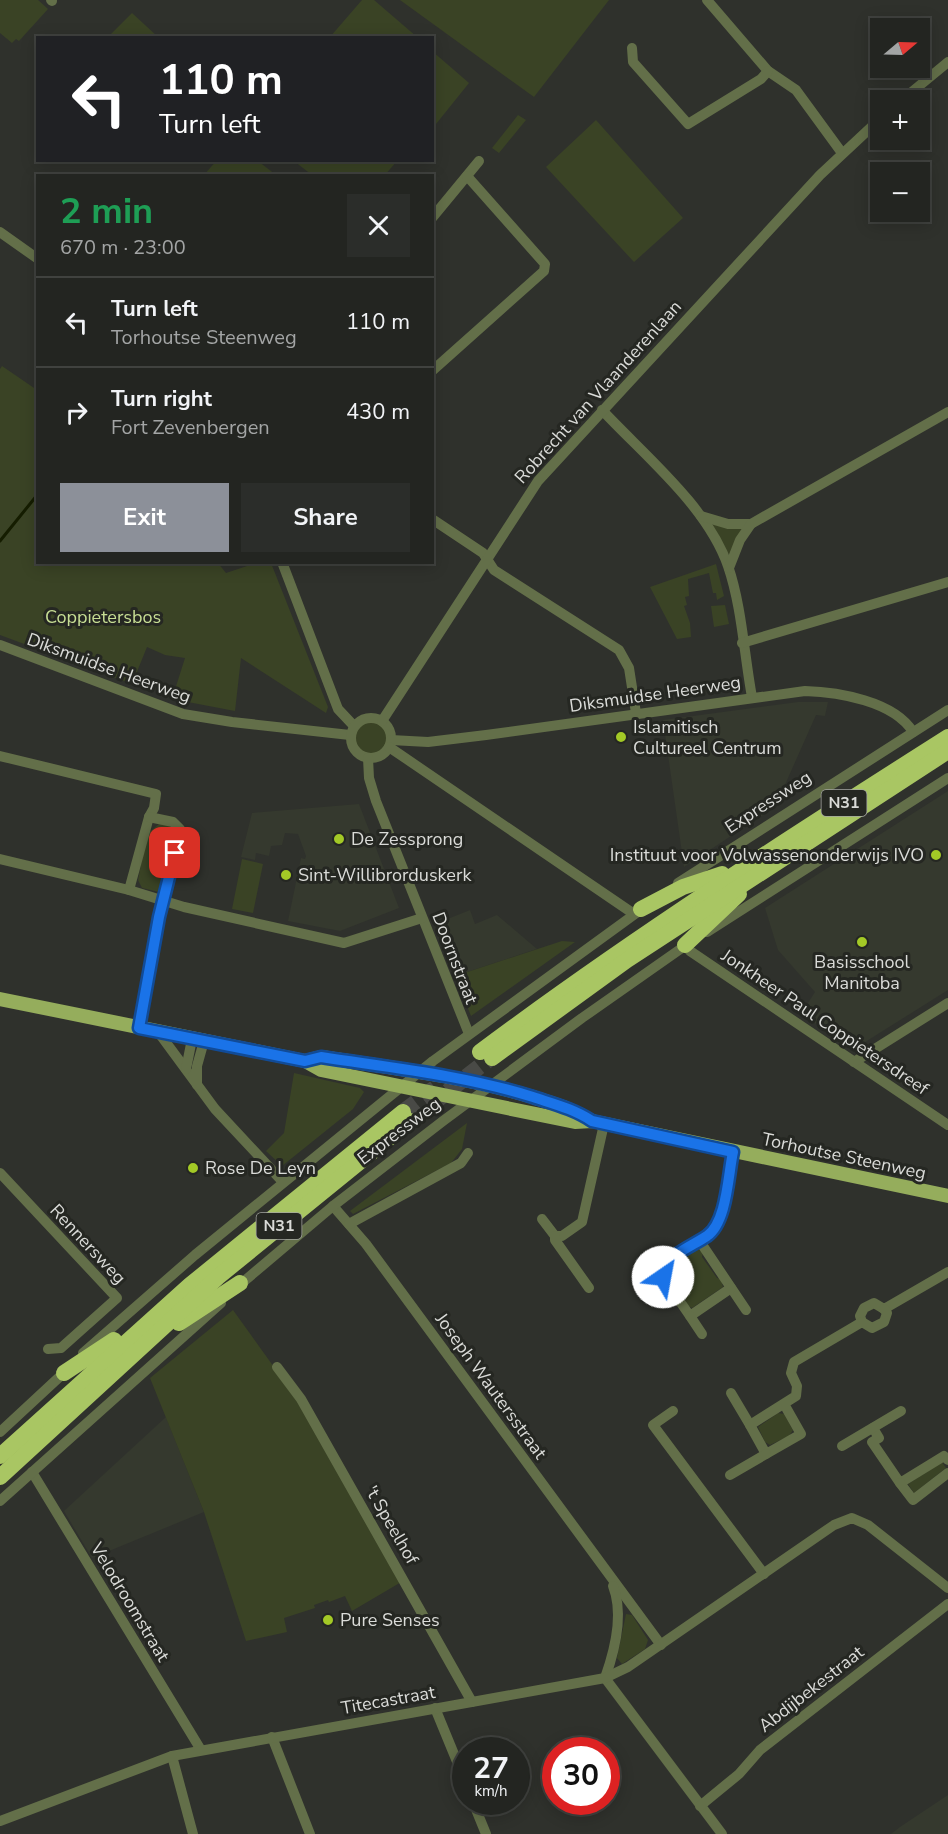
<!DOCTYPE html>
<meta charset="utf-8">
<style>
:root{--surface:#232521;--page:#2b2d2a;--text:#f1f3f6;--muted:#a3a5a5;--line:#40423f;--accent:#8c9099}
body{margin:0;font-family:"Nunito Sans",sans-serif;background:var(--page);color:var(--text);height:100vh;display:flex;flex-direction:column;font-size:22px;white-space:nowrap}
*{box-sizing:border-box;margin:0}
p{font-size:20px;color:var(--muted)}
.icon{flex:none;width:33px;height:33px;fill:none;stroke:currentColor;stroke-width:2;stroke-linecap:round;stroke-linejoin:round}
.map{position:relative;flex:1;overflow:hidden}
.side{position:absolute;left:36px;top:174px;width:398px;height:390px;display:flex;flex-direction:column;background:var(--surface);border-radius:0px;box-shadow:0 3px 15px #0003,0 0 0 2px var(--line)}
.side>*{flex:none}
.banner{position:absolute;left:36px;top:36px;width:398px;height:126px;border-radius:0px;box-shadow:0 3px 15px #0003,0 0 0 2px var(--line);background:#202124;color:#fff;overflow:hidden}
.needle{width:39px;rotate:71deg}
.buttons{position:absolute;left:870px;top:18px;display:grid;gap:12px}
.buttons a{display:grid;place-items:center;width:60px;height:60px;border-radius:0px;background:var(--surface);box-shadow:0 3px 15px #0003,0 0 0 2px var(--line);font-size:30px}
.speed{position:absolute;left:452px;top:1737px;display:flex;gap:12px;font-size:30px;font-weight:700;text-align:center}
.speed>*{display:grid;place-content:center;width:78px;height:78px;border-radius:50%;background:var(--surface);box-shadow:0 3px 15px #0003,0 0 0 2px var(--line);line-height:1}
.speed small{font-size:15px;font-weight:400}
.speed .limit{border:9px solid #d22;background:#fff;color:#111}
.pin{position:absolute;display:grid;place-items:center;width:51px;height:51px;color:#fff;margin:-26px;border-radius:12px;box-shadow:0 3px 9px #0006}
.me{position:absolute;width:66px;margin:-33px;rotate:33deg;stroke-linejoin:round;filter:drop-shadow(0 0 4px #0008)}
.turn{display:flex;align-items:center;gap:21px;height:126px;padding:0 24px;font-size:27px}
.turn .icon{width:78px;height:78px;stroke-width:2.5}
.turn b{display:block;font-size:42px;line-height:51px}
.round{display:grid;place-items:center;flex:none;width:63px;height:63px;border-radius:0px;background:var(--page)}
.headline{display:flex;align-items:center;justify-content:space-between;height:102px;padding:0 24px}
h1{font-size:36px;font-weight:700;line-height:45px;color:#1e9e55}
.cta{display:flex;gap:12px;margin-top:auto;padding:12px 24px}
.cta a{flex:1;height:69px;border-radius:0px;background:var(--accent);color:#fff;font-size:24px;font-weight:700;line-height:69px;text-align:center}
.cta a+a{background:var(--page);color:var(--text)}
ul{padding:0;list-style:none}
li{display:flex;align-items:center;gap:18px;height:90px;padding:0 24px;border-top:2px solid var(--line)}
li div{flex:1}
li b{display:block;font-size:22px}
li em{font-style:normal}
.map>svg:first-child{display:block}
.built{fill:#35392e}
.green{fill:#3a4325}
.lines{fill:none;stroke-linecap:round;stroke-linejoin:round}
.stream{stroke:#151d00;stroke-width:3}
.highway-tunnel{stroke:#494a46;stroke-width:16;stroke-dasharray:16 8;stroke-linecap:butt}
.minor{stroke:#636f49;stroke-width:10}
.major{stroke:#95ad5c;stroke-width:14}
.highway{stroke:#a9c663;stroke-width:16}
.route-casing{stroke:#114b97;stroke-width:15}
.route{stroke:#1a73e8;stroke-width:10}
.poi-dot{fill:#a3c926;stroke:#252722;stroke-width:2}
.labels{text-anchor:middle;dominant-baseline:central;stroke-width:6;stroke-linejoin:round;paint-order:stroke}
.shield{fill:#252722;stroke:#a4a5a1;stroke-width:1.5}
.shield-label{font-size:16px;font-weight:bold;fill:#dadbd8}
.street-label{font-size:18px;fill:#dadbd8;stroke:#252722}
.park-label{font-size:18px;fill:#c7de94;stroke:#252722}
.poi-label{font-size:18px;fill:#dadbd8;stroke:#252722;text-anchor:start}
</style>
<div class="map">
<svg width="948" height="1834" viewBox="0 0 948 1834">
<rect width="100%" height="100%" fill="#2f312c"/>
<g class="built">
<path d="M798,702h30l-3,14 -9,-1 -32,72v14l-100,66 -21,-147z"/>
<path d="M948,791v199l-94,59 -53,-35 14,-22 -37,-42 -13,-42z"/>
<path d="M359,804l40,104 -59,23 -52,-10 13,-63 4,1 1,-3 -8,-22 -13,-1 -3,12 -11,1 -2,10 -13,-3 -1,7 -14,-3 11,-44z"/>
<path d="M470,910l5,14 22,-9 40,34 -82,27 -20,-52z"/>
<path d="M166,1417l38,95 -112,46 -28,-47z"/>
<path d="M948,1795v39h-57l9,-7z"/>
</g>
<g class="green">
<path d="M0,0h38l10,9 -29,32 -3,-2 -4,4 -12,-10z"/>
<path d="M362,0h12l43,37h-87z"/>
<path d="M400,0h209l-75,97z"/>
<path d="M132,13l26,24h-50z"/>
<path d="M432,51l37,32 -37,46z"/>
<path d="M518,115l8,5 -27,33 -7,-5z"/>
<path d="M596,120l87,98 -49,44 -88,-95z"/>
<path d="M217,160l41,1 18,14h-72z"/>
<path d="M294,161h103l-13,15 -72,-1z"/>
<path d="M2,366l35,24 1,172 180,1 8,10 30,-10h15l57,144 -2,6 -85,-55 -6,53 -63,-12 13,-41 -20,-3 -18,-8 -15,37 -132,-49v-266z"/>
<path d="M713,524l30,3 -13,30 -18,-32z"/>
<path d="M716,564l8,32 -7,4 -1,-7h-3l-4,-20 -21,6 1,17 -4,1 2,8 -3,1 6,17 1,14 -14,2 -27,-52z"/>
<path d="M725,605l4,19 -15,3 -3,-21z"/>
<circle cx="370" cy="737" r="17"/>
<path d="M159,824h10l6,11 -12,55 -4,2 -17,-4 -4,-8 9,-46z"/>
<path d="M242,859l21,5 -10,49 -21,-4z"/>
<path d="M562,941l13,1 -104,74 -16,-40z"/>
<path d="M294,1073l66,15 4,4 -11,17 -71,57 -16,-15 18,-18z"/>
<path d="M467,1123l-5,26 -11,14 -98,51 -3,-3z"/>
<path d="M695,1248l8,4 -1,5 15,21 4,1 2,8 -31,21 -7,-4 1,-5 -14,-21 -5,-1v-11z"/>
<path d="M233,1310l66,92 104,179 -51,30 -7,-15 -16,6 -1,-2 -14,5 1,3 -31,10 3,14 -41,9 -42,-129 -54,-134z"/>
<path d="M778,1413l6,1 9,16 -4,6 -19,9 -5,-3 -7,-15z"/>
<path d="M942,1462l4,6 -32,25 -6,-9z"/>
<path d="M626,1614l6,1 16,25 -3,9 -23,15 -5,-6z"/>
</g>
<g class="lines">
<path class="stream" d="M0,541l38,-47"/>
<g class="highway-tunnel">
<path d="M403,1112l32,-24"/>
<path d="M410,1121l78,-61"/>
</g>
<g class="minor">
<path d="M51,0l1,1"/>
<path d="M707,0l61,71 28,19 46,63"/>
<path d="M632,48l1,14 55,62 73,-45 7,-8"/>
<path d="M902,100l46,-38"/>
<path d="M432,218l47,-57"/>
<path d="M0,232l38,27"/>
<path d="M432,371l112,-100 1,-7 -78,-88"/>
<path d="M602,410c43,46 105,96 126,156 14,41 16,88 24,131"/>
<path d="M701,516l27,8h23"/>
<path d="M432,519l51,34 11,17 125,80 10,18 7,45"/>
<path d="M282,562l56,147 16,17"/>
<path d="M729,568l11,-28 11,-16 197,-112"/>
<path d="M742,643l206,-61"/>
<path d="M0,645l183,69 49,8 118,13"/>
<circle cx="371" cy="738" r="20"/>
<path d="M382,721l156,-240 282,-306 60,-56"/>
<path d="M391,740l37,2 58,-7 319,-44c33,1 89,10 108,41"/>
<path d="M389,747l245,167"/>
<path d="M0,756l156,38 -2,14 -5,9 -20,73"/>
<path d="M368,758l1,20 7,23 93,233"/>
<path d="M0,859l129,31 55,17 160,36 78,-25"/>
<path d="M678,883l270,-173"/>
<path d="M707,932l241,-154"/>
<path d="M685,945l5,6 258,174"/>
<path d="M139,1028l19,-108 9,-29 13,-62 -7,-7 -24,-5"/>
<path d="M159,1033l56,76 68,73"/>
<path d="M854,1062l94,-59"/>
<path d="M186,1069l6,-30"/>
<path d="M197,1085v-19l7,-25"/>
<path d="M733,1152l-14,72 -20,16 47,70"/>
<path d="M0,1173l117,125 -56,50 -13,1"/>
<path d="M333,1206l33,38 295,401"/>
<path d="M542,1219l13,17h7l20,-14 22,-98"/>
<path d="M349,1224l112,-61 7,-10"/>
<path d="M555,1236v4l34,48"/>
<path d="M699,1240l-32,21 -5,8 1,8 27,39 41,-28"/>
<path d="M236,1288l97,-82 110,-85 139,-103 107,-75"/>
<path d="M690,1316l12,18"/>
<path d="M862,1322l-2,-6 4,-8 10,-5 10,6 64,-37"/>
<path d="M83,1353l112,-98 238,-194 213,-155"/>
<path d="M277,1367l24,32 171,303"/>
<path d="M731,1393l19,32"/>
<path d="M784,1404l17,30 -35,20 -16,-29 46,-29 1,-10 -6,-13 3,-11 68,-40 10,6 12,-6 3,-9 -3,-4"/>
<path d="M673,1411l-20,14 111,149"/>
<path d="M873,1428l6,10 -7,4 28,41 44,-27 4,4"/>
<path d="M0,1432l68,-63"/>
<path d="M842,1446l59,-35"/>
<path d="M32,1472l169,278"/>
<path d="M730,1475l36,-21"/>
<path d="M900,1483l13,17 35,-27"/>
<path d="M0,1501l221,-198"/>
<path d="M605,1678l117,156"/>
<path d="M605,1678c10,-28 19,-64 8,-92"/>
<path d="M435,1708l30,73"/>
<path d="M272,1737l38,97"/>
<path d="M172,1756l21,78"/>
<path d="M473,1802l13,32"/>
<path d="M700,1806l39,-32 21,-24 188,-146"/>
<path d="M0,1821l172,-65 433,-78 23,-11 206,-142 18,-7 16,7 80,63"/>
</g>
<g class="major">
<path d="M0,999l305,62 16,9 254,52 17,-1 356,75"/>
<path d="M305,1061l16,-4c72,11 142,19 212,40 21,7 40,12 59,24"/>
</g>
<g class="highway">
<path d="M641,909l42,-22 39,-13"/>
<path d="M685,945l54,-51"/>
<path d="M480,1052c151,-113 309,-214 468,-315"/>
<path d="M492,1058l135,-98 321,-209"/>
<path d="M179,1323l61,-40"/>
<path d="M64,1373l50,-33"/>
<path d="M0,1456l190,-171 213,-173"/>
<path d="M0,1477l218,-200 192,-156"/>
</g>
</g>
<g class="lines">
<g class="route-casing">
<path id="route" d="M175,853l-16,64 -20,111 166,33 16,-4c72,11 142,18 212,40 21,7 41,12 59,24l141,31c-5,23 -6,70 -26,84 -15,10 -34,17 -45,33l1,8"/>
</g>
<use href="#route" class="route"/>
</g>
<g class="poi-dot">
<circle cx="621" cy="737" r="6"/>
<circle cx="339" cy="839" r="6"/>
<circle cx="936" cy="855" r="6"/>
<circle cx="286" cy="875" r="6"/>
<circle cx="862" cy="942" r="6"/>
<circle cx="193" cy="1168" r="6"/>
<circle cx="328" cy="1620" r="6"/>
</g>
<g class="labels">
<g class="shield">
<rect x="821.5" y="790" width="45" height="26" rx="4.5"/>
<rect x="256.5" y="1213" width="45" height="26" rx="4.5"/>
</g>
<g class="shield-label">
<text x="844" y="803">N31</text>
<text x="279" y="1226">N31</text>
</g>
<g class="street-label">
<text transform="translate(598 392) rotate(-48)">Robrecht van Vlaanderenlaan</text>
<text transform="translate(109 668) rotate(20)">Diksmuidse Heerweg</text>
<text transform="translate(655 694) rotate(-8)">Diksmuidse Heerweg</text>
<text transform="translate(768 802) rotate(-33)">Expressweg</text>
<text transform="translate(455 958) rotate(69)">Doornstraat</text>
<text transform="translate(825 1022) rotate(34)">Jonkheer Paul Coppietersdreef</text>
<text transform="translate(399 1131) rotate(-37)">Expressweg</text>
<text transform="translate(844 1156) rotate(12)">Torhoutse Steenweg</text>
<text transform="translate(88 1244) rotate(47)">Rennersweg</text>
<text transform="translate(491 1386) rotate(54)">Joseph Wautersstraat</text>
<text transform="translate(392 1525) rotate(60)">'t Speelhof</text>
<text transform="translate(130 1602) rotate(59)">Velodroomstraat</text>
<text transform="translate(811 1689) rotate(-38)">Abdijbekestraat</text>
<text transform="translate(388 1700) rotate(-10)">Titecastraat</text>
</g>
<g class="park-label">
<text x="103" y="617">Coppietersbos</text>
</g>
<g class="poi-label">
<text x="633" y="727">Islamitisch<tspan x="633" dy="21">Cultureel Centrum</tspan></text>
<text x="351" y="839">De Zessprong</text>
<text x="924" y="855" text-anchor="end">Instituut voor Volwassenonderwijs IVO</text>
<text x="298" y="875">Sint-Willibrorduskerk</text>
<text x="862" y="962" text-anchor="middle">Basisschool<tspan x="862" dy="21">Manitoba</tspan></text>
<text x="205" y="1168">Rose De Leyn</text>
<text x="340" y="1620">Pure Senses</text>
</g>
</g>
</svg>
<div class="buttons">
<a><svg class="needle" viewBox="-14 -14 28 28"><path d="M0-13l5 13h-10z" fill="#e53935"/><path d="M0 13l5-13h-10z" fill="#a3a5a5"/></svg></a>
<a>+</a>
<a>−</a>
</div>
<div class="speed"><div>27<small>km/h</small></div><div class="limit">30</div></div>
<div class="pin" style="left:175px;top:853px;background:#d93025"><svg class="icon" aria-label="arrive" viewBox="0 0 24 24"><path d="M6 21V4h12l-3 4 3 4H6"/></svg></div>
<svg class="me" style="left:663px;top:1277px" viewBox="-20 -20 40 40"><circle r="19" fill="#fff"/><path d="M0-13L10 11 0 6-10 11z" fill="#1a73e8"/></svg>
<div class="banner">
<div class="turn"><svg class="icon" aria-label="left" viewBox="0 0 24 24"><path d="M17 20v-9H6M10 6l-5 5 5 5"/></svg><div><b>110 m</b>Turn left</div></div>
</div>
<section class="side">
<div class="headline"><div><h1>2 min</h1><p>670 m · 23:00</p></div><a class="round"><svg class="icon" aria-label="close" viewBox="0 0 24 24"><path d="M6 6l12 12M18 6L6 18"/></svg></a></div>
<ul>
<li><svg class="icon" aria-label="left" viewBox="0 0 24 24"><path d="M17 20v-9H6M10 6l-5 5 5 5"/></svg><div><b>Turn left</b><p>Torhoutse Steenweg</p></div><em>110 m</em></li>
<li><svg class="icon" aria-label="right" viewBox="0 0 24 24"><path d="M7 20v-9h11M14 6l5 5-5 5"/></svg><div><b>Turn right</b><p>Fort Zevenbergen</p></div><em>430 m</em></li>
</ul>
<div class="cta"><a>Exit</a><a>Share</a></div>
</section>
</div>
